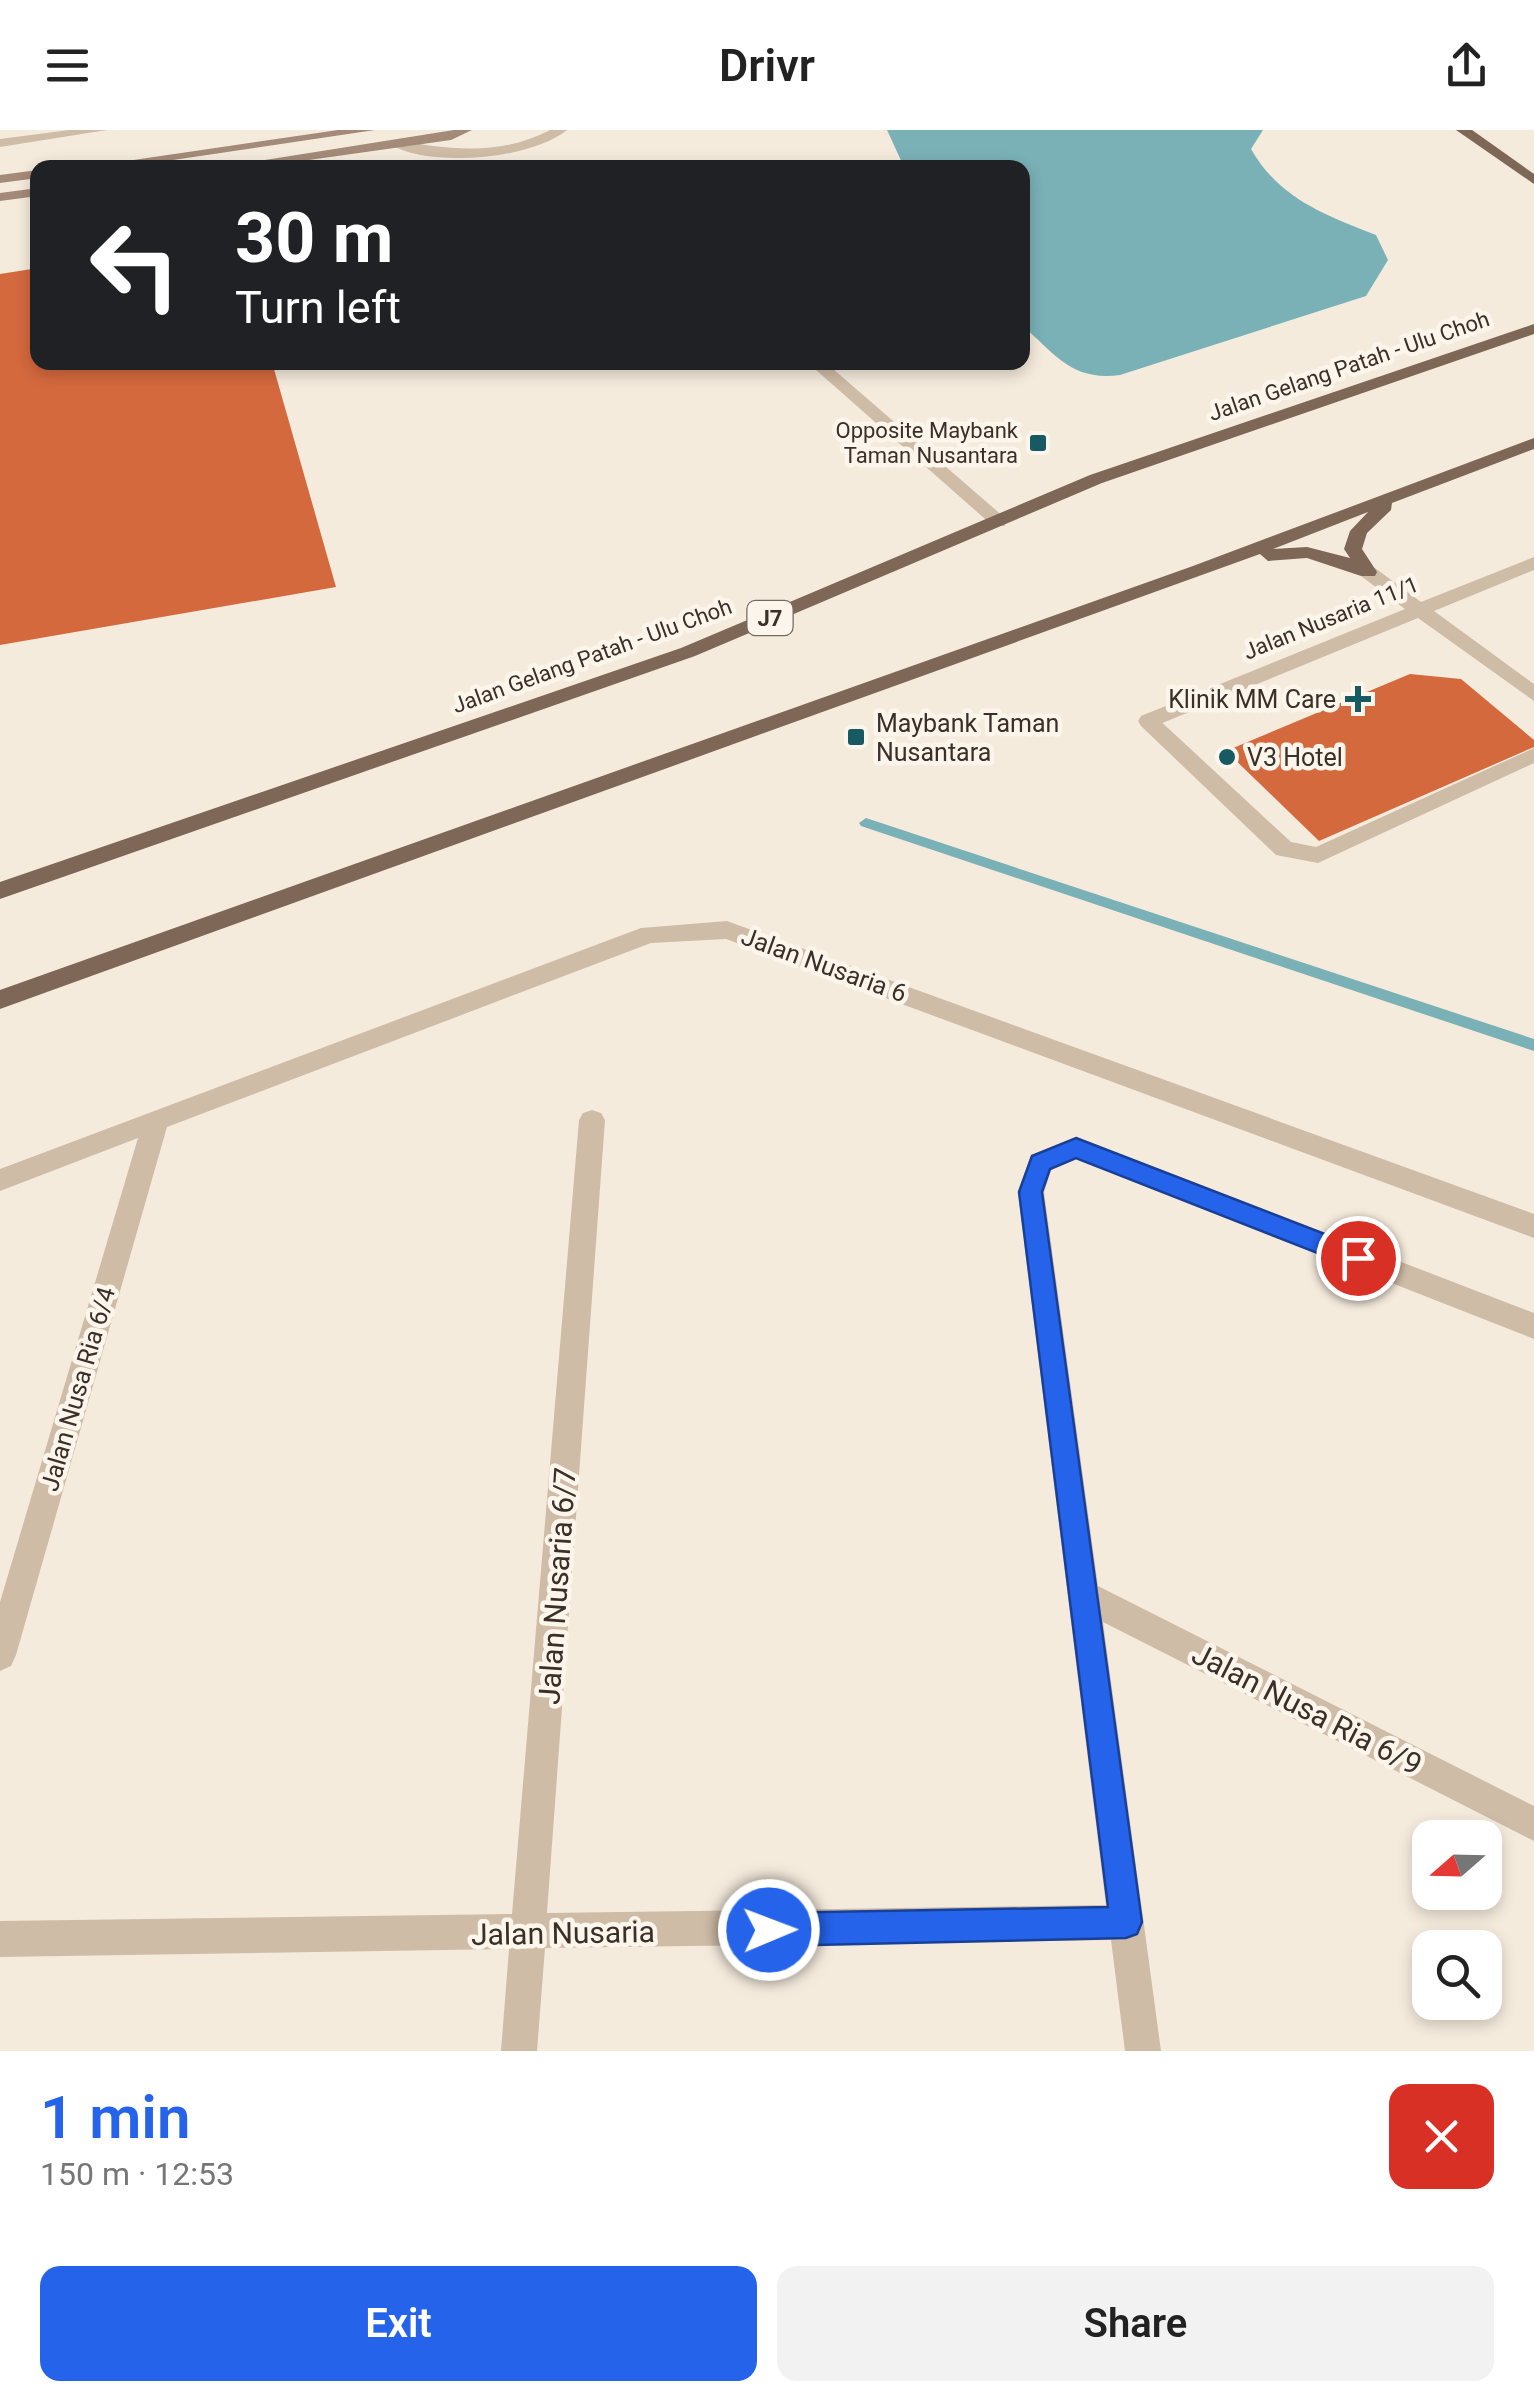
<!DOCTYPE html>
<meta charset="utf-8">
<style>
:root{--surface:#fff;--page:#f2f2f2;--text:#222;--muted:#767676;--accent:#2563eb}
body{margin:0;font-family:Roboto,sans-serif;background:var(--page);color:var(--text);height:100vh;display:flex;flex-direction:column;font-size:38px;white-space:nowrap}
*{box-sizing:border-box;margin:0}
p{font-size:32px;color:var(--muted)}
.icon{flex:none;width:55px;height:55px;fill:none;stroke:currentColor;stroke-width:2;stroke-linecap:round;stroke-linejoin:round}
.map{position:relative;height:1921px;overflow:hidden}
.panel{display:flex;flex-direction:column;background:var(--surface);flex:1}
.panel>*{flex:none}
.hud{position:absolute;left:30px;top:30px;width:1000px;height:210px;border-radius:20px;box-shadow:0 5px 15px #0003;background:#202124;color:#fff;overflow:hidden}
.needle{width:65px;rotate:250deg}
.buttons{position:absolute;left:1412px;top:1690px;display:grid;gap:20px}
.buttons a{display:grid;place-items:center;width:90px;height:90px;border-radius:20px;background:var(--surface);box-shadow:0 5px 15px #0003;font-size:50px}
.pin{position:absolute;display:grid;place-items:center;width:85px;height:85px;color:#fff;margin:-42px;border:5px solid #fff;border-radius:50%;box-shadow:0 2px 10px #0007}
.me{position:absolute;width:110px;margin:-55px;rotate:89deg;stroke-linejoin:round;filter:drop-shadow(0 0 8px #0008)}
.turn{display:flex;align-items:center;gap:35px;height:210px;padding:0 40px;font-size:45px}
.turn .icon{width:130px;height:130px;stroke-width:2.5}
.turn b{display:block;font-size:70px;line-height:85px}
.round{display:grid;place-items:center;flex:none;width:105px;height:105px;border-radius:20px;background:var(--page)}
.overview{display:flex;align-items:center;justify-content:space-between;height:170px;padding:0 40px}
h1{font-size:60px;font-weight:600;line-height:75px;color:var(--accent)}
.button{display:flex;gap:20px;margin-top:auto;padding:20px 40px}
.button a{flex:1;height:115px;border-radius:20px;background:var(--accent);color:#fff;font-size:40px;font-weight:600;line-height:115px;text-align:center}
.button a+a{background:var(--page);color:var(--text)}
header{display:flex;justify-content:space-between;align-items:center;height:130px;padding:0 40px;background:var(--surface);font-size:45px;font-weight:600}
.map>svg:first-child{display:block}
.water{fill:#79b1b6}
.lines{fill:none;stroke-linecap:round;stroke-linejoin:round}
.stream{fill:#79b1b6;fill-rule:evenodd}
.building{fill:#d4693d}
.lane{fill:#cfbca7;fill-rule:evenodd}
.street{fill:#cfbca7;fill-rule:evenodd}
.secondary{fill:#a48a78;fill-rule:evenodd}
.primary{fill:#7f6758;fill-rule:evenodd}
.route{fill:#2563eb;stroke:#184099;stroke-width:2.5}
.poi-dot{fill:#185a62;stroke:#fcf5eb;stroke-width:4}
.labels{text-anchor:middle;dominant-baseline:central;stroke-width:9;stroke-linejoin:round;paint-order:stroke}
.far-street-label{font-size:22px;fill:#3b2f29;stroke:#fcf5eb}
.far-poi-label{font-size:22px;fill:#3b2f29;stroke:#fcf5eb;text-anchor:end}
.shield{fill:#fcf5eb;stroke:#756a63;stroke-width:2.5}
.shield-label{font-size:22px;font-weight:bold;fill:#3b2f29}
.poi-label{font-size:25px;fill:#3b2f29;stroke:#fcf5eb;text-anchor:start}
.street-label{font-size:25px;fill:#3b2f29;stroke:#fcf5eb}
.near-street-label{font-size:30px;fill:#3b2f29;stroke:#fcf5eb}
</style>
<header><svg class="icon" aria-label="menu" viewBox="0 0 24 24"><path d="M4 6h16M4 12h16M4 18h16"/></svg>Drivr<svg class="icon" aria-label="share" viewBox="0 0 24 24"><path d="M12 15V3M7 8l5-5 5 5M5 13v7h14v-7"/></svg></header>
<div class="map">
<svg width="1534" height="1921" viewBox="0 0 1534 1921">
<rect width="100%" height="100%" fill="#f5ebdd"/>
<path class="water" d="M887,0h376l-12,19c28,49 73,66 125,86l12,25 -22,36 -246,79c-48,6 -63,-19 -97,-49l-1,-158 -118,-1z"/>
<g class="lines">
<path class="stream" d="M866,688l668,221v12l-673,-225 -2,-3z"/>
</g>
<g class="building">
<path d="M38,138v94h234l64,225 -336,58v-371z"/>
<path d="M1410,544l51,5 73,61v7l-215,94 -93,-90z"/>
</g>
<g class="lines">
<g class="lane">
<path d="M69,0h38l-107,17v-8z"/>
<path d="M550,0h17c-37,30 -138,38 -178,14l7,-4c54,10 104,16 154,-10z"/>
<path d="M807,232h18l180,156v8h-12z"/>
<path d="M1148,584l7,2 136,126 25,5 218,-99v15l-216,100 -42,-8 -135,-129v-10z"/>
</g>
<g class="street">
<path d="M1534,427v13l-100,41 100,73v17l-116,-83 -263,108h-14l-3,-5 3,-5 264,-107 -44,-33v-8h14l46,34z"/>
<path d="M727,791l807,293v24l-808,-299 -75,4 -484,184 -151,528 -5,11 -11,5v-69l138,-464 -138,53v-22l641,-241z"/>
<path d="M592,980l9,3 4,7 -58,793 559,-8 -88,-713 13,-37 45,-18 458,176v26l-458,-180 -25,11 -7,22 54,394 436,220v35l-431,-219 58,429h-36l-14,-111 -566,8 -8,103h-36l8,-102 -509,8v-36l512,-7 67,-794 4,-7z"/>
</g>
<g class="secondary">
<path d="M338,0h37l-256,38h-40z"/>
<path d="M454,0h18l-21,10 -198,28h-39z"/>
<path d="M38,40v8l-38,5v-8z"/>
<path d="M38,58v8l-38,5v-8z"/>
</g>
<g class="primary">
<path d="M1456,0h16l62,44v10z"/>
<path d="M1534,194v10l-432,149 -407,173 -695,243v-17l681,-234 409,-173z"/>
<path d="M1534,308v11l-142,54 -1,7 -24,23 -5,16 15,23 -2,4h-14l-54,-18 -39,3 -8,-7 -1260,455v-19l1193,-424zM1368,382l-18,19 -6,18 6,9 -43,-11 -34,2z"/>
</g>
</g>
<path class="route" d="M1076,1008l290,112 4,8 -4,7 -8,4 -282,-111 -26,11 -8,23 100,730 -5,12 -11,4 -357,8 -12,-5 -4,-11 4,-12 12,-5 339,-6 -89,-715 13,-36z"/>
<g class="poi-dot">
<rect x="1028" y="303" width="20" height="20" rx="5"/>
<path d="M1353 554h10v10h10v10h-10v10h-10v-10h-10v-10h10z"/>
<rect x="846" y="597" width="20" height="20" rx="5"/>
<circle cx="1227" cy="627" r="10"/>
</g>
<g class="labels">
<g class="far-street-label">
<text transform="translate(1349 236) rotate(-19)">Jalan Gelang Patah - Ulu Choh</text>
<text transform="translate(1331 488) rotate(-22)">Jalan Nusaria 11/1</text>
<text transform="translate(592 526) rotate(-20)">Jalan Gelang Patah - Ulu Choh</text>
</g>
<g class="far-poi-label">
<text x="1018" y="300">Opposite Maybank<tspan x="1018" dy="25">Taman Nusantara</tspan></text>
</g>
<rect class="shield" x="747.5" y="471" width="45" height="34" rx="8"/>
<g class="shield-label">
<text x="770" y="488">J7</text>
</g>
<g class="poi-label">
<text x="1336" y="569" text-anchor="end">Klinik MM Care</text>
<text x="876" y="593">Maybank Taman<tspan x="876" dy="29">Nusantara</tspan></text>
<text x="1247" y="627">V3 Hotel</text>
</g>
<g class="street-label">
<text transform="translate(824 835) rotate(20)">Jalan Nusaria 6</text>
<text transform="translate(78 1259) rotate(-74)">Jalan Nusa Ria 6/4</text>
</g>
<g class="near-street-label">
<text transform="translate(557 1456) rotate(-86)">Jalan Nusaria 6/7</text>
<text transform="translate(1307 1579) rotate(27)">Jalan Nusa Ria 6/9</text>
<text transform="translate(563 1803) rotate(-1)">Jalan Nusaria</text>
</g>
</g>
</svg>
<div class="buttons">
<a><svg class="needle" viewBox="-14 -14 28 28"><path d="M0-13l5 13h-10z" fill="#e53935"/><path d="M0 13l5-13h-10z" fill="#767676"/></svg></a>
<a><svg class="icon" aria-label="search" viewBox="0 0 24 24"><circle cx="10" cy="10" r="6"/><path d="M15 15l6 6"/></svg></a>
</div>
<div class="pin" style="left:1358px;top:1128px;background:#d93025"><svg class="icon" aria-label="arrive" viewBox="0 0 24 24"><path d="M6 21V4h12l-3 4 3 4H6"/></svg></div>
<svg class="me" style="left:769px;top:1800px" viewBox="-20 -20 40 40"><circle r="17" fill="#2563eb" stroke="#fff" stroke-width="3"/><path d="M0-11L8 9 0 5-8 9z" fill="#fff"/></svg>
<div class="hud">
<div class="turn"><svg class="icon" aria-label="left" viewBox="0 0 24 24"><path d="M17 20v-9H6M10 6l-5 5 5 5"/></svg><div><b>30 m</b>Turn left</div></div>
</div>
</div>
<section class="panel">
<div class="overview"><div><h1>1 min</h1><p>150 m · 12:53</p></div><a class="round" style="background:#d93025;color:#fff"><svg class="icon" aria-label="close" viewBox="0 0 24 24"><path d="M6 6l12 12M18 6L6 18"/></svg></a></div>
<div class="button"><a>Exit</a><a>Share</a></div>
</section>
